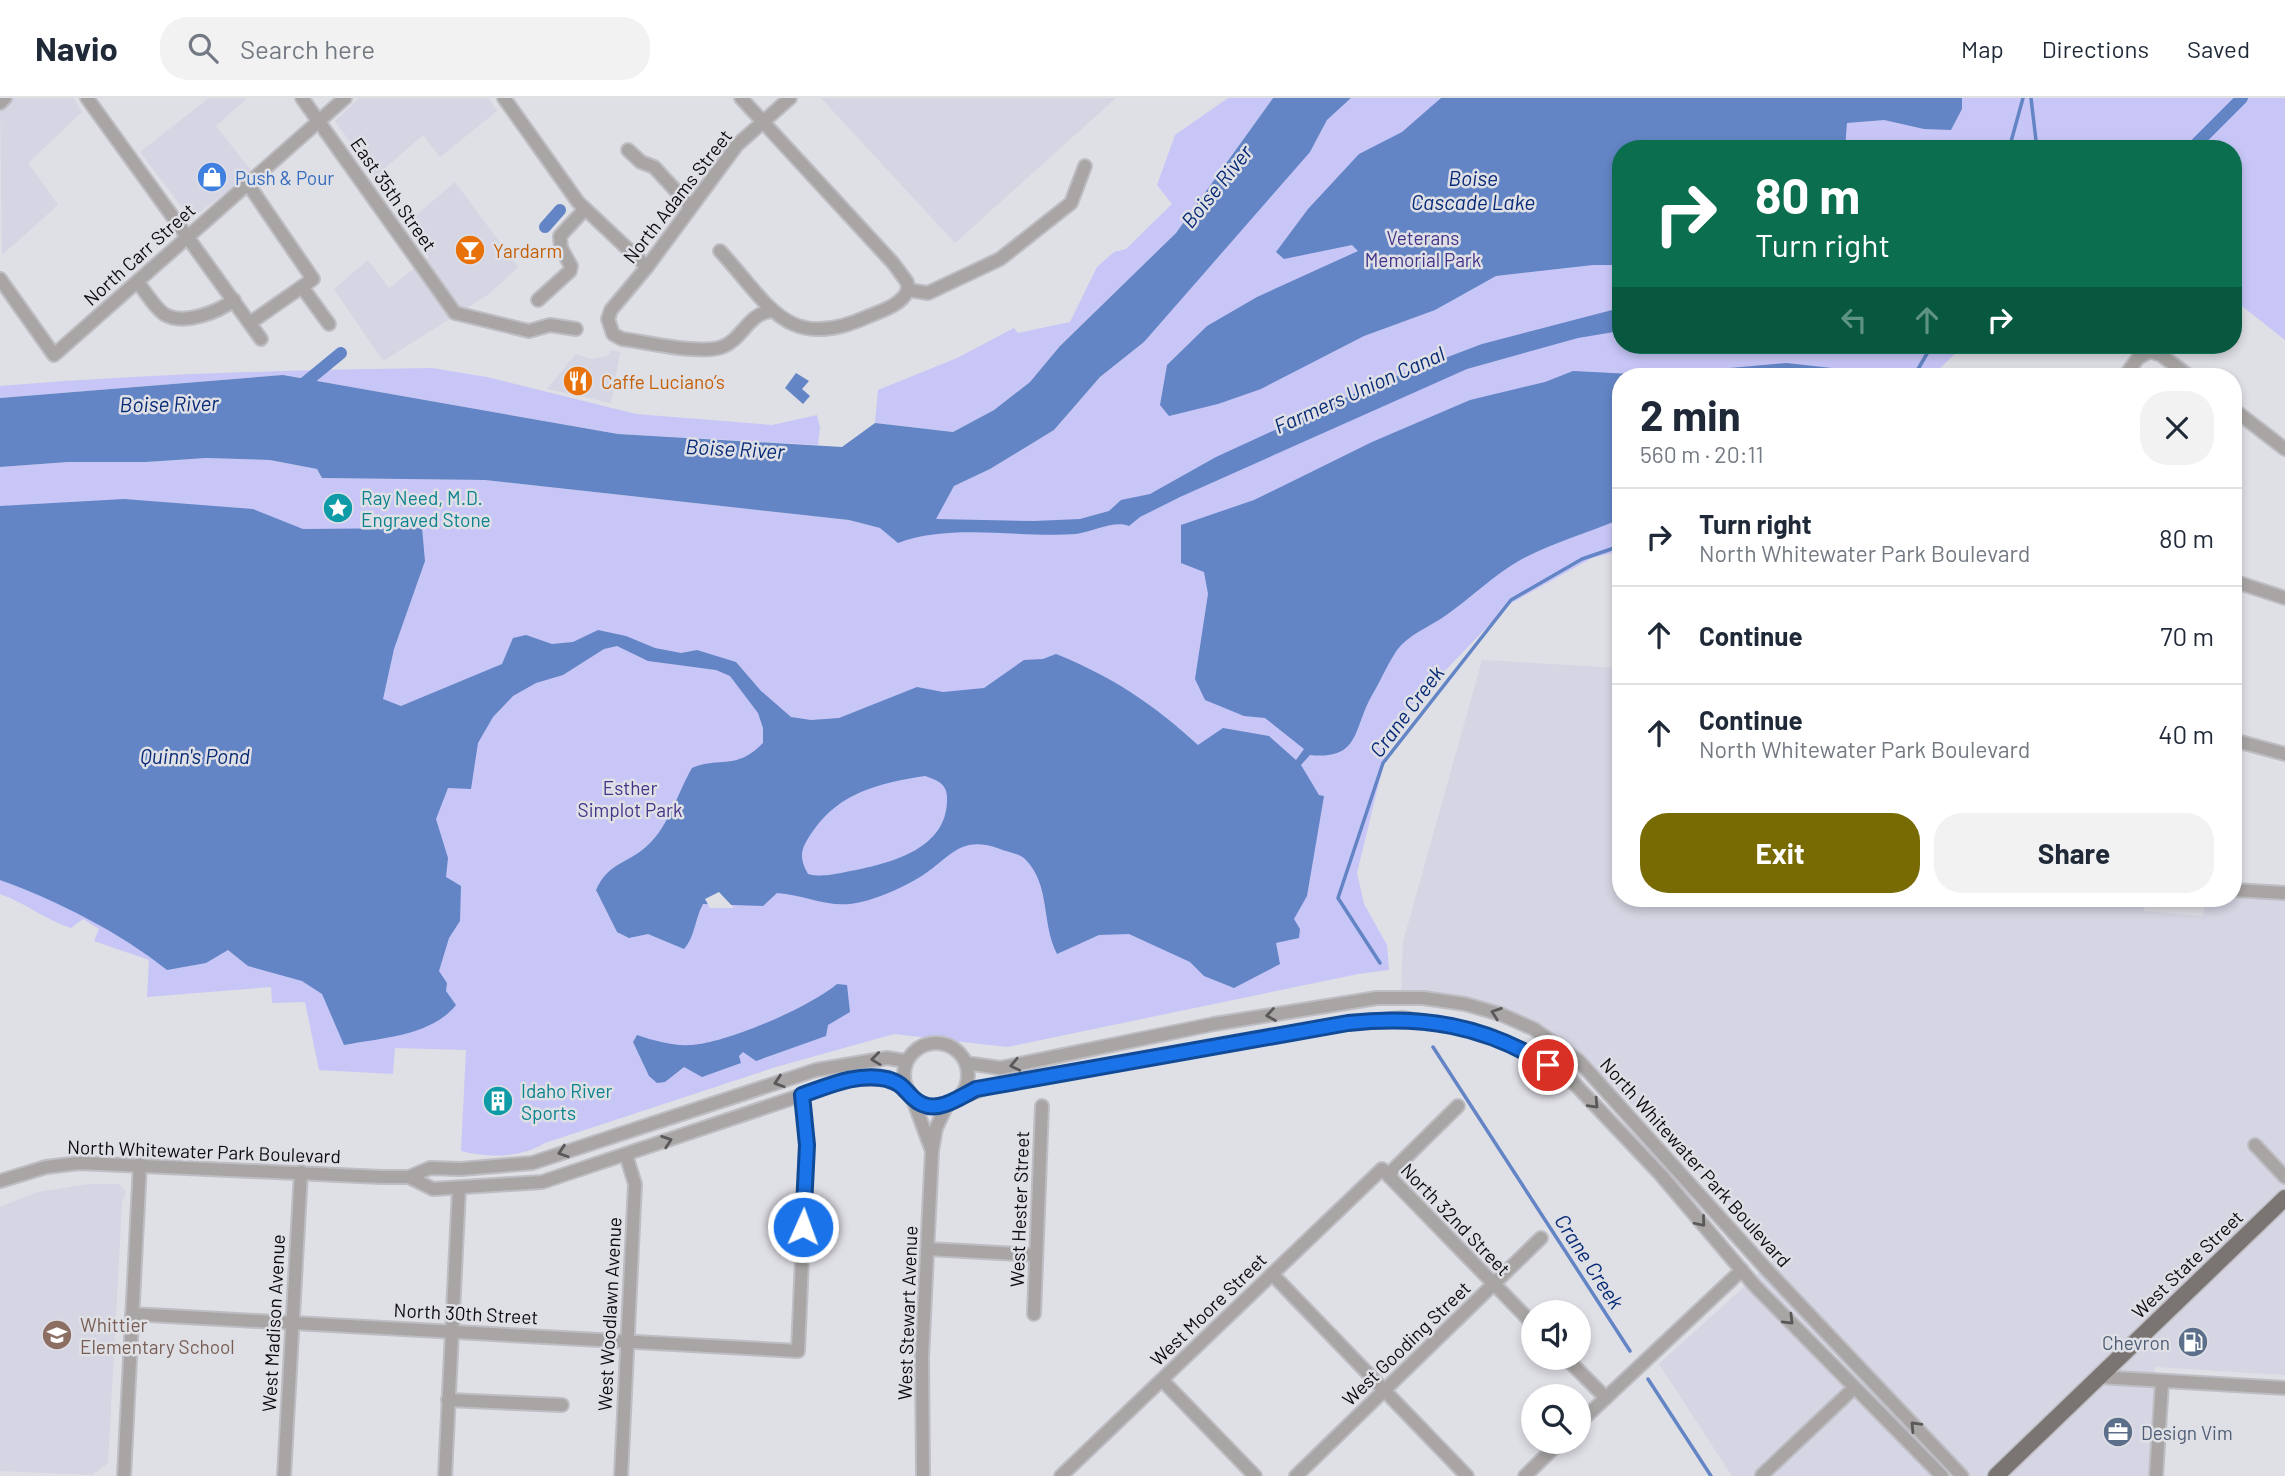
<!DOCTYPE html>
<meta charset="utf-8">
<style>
:root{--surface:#fff;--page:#f2f2f3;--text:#1f2937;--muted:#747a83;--line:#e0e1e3;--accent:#796b03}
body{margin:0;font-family:Barlow,sans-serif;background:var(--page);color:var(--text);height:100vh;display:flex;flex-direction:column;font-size:26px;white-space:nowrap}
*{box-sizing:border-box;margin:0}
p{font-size:23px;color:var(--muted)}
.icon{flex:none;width:38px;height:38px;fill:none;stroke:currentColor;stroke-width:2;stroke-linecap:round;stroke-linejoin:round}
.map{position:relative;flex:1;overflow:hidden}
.details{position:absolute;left:1612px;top:270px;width:630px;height:539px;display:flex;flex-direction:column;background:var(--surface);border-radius:28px;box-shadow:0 4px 10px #0003}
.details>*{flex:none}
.hud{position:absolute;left:1612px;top:42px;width:630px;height:214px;border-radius:28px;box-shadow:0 4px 10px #0003;background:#0b6e4f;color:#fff;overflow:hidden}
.controls{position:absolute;left:1521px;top:1202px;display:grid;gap:14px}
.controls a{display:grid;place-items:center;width:70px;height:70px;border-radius:50%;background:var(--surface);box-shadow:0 4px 10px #0003;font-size:35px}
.pin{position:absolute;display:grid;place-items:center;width:60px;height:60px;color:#fff;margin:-30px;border:4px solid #fff;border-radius:50%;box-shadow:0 2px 7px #0007}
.me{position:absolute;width:77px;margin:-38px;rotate:2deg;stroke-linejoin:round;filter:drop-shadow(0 0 5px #0008)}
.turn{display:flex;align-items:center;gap:24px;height:147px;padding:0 28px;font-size:32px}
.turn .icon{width:91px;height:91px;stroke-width:2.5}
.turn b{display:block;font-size:49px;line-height:60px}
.lanes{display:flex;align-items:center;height:66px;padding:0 28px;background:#0003;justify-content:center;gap:35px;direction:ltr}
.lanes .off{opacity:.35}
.round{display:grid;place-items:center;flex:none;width:74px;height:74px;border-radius:28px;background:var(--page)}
.headline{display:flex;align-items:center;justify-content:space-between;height:119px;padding:0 28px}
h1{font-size:42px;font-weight:700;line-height:52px}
.primary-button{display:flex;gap:14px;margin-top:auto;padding:14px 28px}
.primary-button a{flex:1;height:80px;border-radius:28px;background:var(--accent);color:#fff;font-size:28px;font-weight:700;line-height:80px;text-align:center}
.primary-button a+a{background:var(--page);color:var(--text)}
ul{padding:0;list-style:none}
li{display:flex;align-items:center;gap:21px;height:98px;padding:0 28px;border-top:2px solid var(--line)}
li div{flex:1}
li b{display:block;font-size:26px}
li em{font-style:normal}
header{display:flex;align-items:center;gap:42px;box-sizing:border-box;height:98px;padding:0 35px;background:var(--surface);border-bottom:2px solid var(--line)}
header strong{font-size:33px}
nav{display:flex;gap:38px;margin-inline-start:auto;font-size:24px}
.search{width:490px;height:63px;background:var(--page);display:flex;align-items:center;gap:18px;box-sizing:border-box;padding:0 24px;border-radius:28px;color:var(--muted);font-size:26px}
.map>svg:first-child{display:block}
.built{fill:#d5d5e3}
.green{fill:#c7c6f7}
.water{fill:#6385c5;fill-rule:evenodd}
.pier{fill:#dfdfe6}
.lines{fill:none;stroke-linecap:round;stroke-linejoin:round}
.stream{stroke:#6385c5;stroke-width:3.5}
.canal{stroke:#6385c5;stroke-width:12}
.minor-casing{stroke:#bdbdc3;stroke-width:16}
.major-casing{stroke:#bdbdc3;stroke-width:19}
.minor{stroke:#a8a5a4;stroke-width:12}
.major{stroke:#7a7472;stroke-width:16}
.oneway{stroke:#5a5859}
.route-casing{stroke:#114b97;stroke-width:18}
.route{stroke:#1a73e8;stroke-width:12}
.labels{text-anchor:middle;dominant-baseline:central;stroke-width:5;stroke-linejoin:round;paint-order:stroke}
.shop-label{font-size:19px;fill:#366cbe;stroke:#dfdfe6;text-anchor:start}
.street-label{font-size:19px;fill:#0c0c0e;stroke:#dfdfe6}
.park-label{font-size:19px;fill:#423489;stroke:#dfdfe6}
.food-label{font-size:19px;fill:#c56008;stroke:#dfdfe6;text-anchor:start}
.culture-label{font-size:19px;fill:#0d838f;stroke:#dfdfe6;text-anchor:start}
.education-label{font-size:19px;fill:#785e54;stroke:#dfdfe6;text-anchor:start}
.service-label{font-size:19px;fill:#4e5e75;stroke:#dfdfe6;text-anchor:end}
.water-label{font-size:21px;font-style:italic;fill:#072b76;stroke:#dfdfe6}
</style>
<header>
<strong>Navio</strong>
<div class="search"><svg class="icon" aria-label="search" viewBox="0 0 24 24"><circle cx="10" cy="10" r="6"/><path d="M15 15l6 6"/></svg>Search here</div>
<nav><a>Map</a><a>Directions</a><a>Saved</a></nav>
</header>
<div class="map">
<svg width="2285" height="1378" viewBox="0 0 2285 1378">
<rect width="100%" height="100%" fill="#dfdfe6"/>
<g class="built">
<path d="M0,0h73l9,14 -54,51 30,42 -56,50z"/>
<path d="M209,0h38l-31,28 36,46 -61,47 -51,-67z"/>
<path d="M359,0h129l9,13 -57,46 -17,-22 -48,42 -40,-56z"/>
<path d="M821,0h295l-161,145z"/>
<path d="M455,84l63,85 -29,27 -106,67 -49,-72 34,-29 21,28 40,-31 -23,-33z"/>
<path d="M612,252l8,2 -9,51 -64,-14 29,-35 15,5 16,-3z"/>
<path d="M1482,562l138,8v230h524v13l59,5 2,-18 80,1v476l-130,-8 -7,109h-416l-73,-112 120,-109 -200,-204 -72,-41 -56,-16 -50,-4 2,-48z"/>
<path d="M90,1086h29l7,8 -4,11 -14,260 -16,12 -92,-4v-264l37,-15z"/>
</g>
<g class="green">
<path d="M1228,0h45l-97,135 -116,113 -30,36 -36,28 -41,22 -78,-9 3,-33 79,-32 57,-30 4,5 52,-11 27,-55 17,-15 12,-3 46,-45 -15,-19 18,-50z"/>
<path d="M1351,0h934v242l-52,-41v-150h-613v196h344l-32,31h-312v175l-28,7 -84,47 -115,120 -36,148 7,31 23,41 2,25 -31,4 -351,73 -113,-13 -118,33 -231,76c-25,15 -56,15 -84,8l5,-101 -71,-2 -2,26 -74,-4 -14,-68 -33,1 -1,-16 -124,10 2,-37 -55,-19 5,-12 -16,-10 -12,9c-26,-8 -45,-25 -71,-34v-427l68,-5h78l60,-4 65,2 46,9 5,9 163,2 364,40 31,8 55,-9 19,-33 36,-17 64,-39 46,-53 44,-35 171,-199 12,-23z"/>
<path d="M432,270l55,9 149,37 136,11 45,-10 3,13 -2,17 -200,-11 -335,-59 -283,23v-12c144,-12 288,-16 432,-18z"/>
</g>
<g class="water">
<path d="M1273,0h78l-24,22 -17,32 -166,190 -44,35 -46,53 -64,39 -36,17 -18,33 98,2 46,-2 29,-8 12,-11 29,-6 66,-37 155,-71 111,-42 134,-35h4v22l-42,7 -111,31 -287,128 -40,20 -11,9c-15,-6 -37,6 -53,8 -56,4 -126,-11 -178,9l-18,-15 -31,-8 -364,-40 -163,-2 -5,-9 -47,-9 -64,-2 -60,4h-78l-68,5v-69l283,-23 335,59 224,13 33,-24 78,9 41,-22 36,-28 30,-36 116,-113z"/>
<path d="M1441,0h521v11l-11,21 -27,-1 -40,-9 -37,3 -2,26h-225v116h-27l-97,11 -61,34 -71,26 -103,53 -43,15 -49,12 -9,-11 7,-40 40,-39 50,-29 101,-46 -6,-6 -68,14 -8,-7 32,-43 51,-55 43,-22z"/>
<path d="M1786,265l46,5 11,8h-223v143c-32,14 -68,24 -98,40 -30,17 -51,39 -77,57 -16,11 -37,19 -48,34 -10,15 -17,32 -26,47 -18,33 -11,63 -61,58l-9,10 18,30 5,1 -17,100 -13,23 6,10 -1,9 -23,5 4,21 -46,24 -30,-12 -14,-14 -61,-28 -30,1 -42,19c-16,-31 -6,-69 -32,-95 -5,-5 -17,-7 -25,-10 -41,-15 -49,9 -80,28 -16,10 -41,21 -59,25 -30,8 -54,-7 -84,-9l-14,13 -60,-2c-8,14 -8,33 -19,45l-36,-15 -19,4 -12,-6 -21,-42c13,-29 33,-26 53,-46 20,-19 29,-52 43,-76 28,-12 44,3 71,-25v-15l-5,-15 -28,-37 -14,-6 -68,-9 -31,-15 -13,3 -41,26 -27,8 -23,13 -20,21 -15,26 -7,46 -23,-1 -12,31 12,39 -2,19 15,9 -1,35 -11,17 -10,33 8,12 -1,8 10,14c-25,31 -75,33 -112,40l-22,-51 -20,-13 -54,-15 -20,-16 -22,13 -39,7c-48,-38 -109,-69 -167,-90v-374l124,-7 129,10 50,20 119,-1 3,33 -31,88 -11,50 18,7 101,-42 11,-26 13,-3 26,9 21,-2 25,-12 28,6 29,12 26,5 16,-3 39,12 25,29 30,26 20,3 28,-2 78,-31 26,5 41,-4 40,-28 19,-1 13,-5c57,23 97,50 142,91l25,-17 46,8 27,24 8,-11 -39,-31 -21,-2 -39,-16 -10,-21 13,-85 -4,-22 -23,-9v-38l73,-25 118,-58 98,-42 75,-18 28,-11 79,4zM925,678c14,5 23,8 22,25 -1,47 -53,61 -91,69 -17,3 -32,8 -48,4 -10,-18 -7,-26 5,-43 27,-39 67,-48 112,-55z"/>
<path d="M796,275l13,8 -7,8 8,7 -7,8 -18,-16z"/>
<path d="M837,886l10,1 3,27 -22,13 -2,11 -70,25 -13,-9 -4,4 2,7 -39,14 -18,-10 -19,15 -8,1 -8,-7 -16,-34 4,-7c18,6 35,11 54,10 36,-2 119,-38 146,-61z"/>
</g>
<path class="pier" d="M719,794l15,16h-24l-5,-9z"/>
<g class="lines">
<g class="stream">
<path d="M2031,0l6,51"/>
<path d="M2009,51l14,-51"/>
<path d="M1914,278l18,-31"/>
<path d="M1380,865l-42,-65 45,-135 128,-163 71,-41 38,-13"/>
<path d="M1433,949l197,304"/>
<path d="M1648,1281l63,97"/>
</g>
<g class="canal">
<path d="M2191,51l51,-51"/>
<path d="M545,129l15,-17"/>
<path d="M296,292l45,-37"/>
</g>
<g class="minor-casing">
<g id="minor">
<path d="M87,0l174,241"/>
<path d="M302,0l153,215 74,18 21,-6 26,4"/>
<path d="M504,0l74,104 69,65"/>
<path d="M741,0l152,165 14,19 1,8"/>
<path d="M0,5l5,-5"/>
<path d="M628,52l13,12 13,5 37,40"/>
<path d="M248,86l65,95 -63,44"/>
<path d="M720,153c49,53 67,103 149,65 15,-6 32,-11 39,-26"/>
<path d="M0,181l54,76 291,-257"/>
<path d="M138,185c8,9 16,24 26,31 19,12 54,-2 70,-14"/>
<path d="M302,189l27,37"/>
<path d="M908,192l20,3 72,-34 71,-56 14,-37"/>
<path d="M538,202l32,-29 1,-5 -10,-18 -1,-12 25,-27"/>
<path d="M770,213c-23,4 -27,28 -48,36 -24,8 -74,-5 -100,-8l-9,-5 -5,-15 3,-9 36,-43 90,-122 53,-47"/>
<path d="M2125,278l13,-18 12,-7 11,4 28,21"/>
<path d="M2233,311l52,40"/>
<path d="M2233,483l52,17"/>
<path d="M2233,642l52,14"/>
<path d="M2233,792l52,3"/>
<circle cx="936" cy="977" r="32"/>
<path d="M966,965l34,5 214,-44 163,-26h46l42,6 35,10 34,15 45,32 190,211 193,204"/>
<path d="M912,999l20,54"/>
<path d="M958,1000l31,-11 359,-64 54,-5 62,10 28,8 38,17 43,29 88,93 94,111 187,190"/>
<path d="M2255,1047l30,32"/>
<path d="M1388,1077l70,-69"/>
<path d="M409,1079l24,12 109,-7 308,-103h34l21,7"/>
<path d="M0,1083l46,-14 34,-4 301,14h28l21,-9 31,1 71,-6 284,-93 71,-12 19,3"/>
<path d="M928,1151l108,6"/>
<path d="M1272,1176l195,202"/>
<path d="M132,1216l666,37 9,-206 -5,-50"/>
<path d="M1034,1216l8,-208"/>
<path d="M1566,1260l40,40"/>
<path d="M2099,1279l186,11"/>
<path d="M1162,1282l93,96"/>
<path d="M448,1302l114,5"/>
<path d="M1578,1326l164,-154"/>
<path d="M1762,1377l92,-87"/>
<path d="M124,1378l16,-312"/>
<path d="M284,1378l17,-304"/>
<path d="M445,1378l14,-287"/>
<path d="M621,1378l14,-292 -9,-29"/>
<path d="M923,1378l-1,-119 10,-206 4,-23 11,-23"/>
<path d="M1061,1378l321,-307 151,155"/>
<path d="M1296,1378l245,-238"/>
<path d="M1525,1378l35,-34"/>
<path d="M2156,1378l6,-94"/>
</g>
</g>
<g class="major-casing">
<path id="major" d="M1996,1378l289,-278"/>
</g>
<use href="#minor" class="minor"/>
<use href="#major" class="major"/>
</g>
<defs><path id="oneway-chevron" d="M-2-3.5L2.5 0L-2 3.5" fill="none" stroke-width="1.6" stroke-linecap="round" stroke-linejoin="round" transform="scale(1.75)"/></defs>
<g class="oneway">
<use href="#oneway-chevron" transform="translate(1496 915) rotate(-161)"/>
<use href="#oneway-chevron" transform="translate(1271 917) rotate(171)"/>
<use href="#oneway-chevron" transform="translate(876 961) rotate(173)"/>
<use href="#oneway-chevron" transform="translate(1015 967) rotate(168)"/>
<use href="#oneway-chevron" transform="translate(779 984) rotate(162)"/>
<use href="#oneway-chevron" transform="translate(1594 1006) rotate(47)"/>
<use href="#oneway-chevron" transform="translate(667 1043) rotate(-19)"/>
<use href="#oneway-chevron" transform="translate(563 1054) rotate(162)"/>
<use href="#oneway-chevron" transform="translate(1701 1124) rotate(50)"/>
<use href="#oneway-chevron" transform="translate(1789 1222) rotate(45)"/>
<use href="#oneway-chevron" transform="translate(1915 1328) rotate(-133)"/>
</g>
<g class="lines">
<g class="route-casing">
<path id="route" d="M803,1129l4,-82 -5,-50c26,-9 57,-23 85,-16 14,4 16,9 25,18 21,21 44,2 64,-8l372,-66c74,-8 136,2 200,42"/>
</g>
<use href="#route" class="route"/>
</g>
<defs>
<g id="shop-disc" transform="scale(1.575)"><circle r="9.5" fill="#3f7fe0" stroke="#dfdfe6"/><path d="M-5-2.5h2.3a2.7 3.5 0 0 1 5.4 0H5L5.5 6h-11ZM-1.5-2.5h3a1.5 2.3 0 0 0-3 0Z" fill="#fff"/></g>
<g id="bar-disc" transform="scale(1.575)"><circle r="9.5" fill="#e8710a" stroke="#dfdfe6"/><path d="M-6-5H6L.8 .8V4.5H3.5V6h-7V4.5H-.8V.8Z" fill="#fff"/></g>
<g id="restaurant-disc" transform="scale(1.575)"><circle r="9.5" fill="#e8710a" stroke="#dfdfe6"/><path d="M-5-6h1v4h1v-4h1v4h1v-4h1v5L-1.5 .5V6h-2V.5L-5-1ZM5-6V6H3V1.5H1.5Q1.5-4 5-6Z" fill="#fff"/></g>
<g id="sight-disc" transform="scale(1.575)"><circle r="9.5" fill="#0f9aa8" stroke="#dfdfe6"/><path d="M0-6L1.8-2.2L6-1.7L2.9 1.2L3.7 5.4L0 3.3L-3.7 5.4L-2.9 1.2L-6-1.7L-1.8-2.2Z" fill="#fff"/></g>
<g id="building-disc" transform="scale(1.575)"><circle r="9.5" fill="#0f9aa8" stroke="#dfdfe6"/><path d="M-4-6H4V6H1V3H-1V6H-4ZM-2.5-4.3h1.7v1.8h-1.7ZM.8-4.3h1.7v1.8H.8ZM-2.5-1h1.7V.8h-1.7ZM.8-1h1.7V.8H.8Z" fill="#fff"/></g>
<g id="school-disc" transform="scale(1.575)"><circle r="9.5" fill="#8d6e63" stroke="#dfdfe6"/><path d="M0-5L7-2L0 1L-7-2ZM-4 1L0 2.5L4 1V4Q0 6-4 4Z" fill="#fff"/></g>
<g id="fuel-disc" transform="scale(1.575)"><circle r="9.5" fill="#5c6f8a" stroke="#dfdfe6"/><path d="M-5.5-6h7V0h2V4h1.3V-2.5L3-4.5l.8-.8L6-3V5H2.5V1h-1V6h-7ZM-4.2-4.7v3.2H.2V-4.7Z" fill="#fff"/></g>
<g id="office-disc" transform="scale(1.575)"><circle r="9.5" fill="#5c6f8a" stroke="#dfdfe6"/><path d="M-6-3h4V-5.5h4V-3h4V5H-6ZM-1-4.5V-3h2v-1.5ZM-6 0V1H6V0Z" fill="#fff"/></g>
</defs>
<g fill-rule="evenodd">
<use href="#shop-disc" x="212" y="79"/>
<use href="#bar-disc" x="470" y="152"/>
<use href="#restaurant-disc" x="578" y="283"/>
<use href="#sight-disc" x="338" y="410"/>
<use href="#building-disc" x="498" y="1003"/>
<use href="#school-disc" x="57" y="1237"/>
<use href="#fuel-disc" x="2193" y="1244"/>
<use href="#office-disc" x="2118" y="1334"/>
</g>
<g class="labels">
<g class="shop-label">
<text x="235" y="79">Push &amp; Pour</text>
</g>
<g class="street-label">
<text transform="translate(394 96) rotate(55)">East 35th Street</text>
<text transform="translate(677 98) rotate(-52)">North Adams Street</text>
<text transform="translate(139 156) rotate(-42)">North Carr Street</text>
<text transform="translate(204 1053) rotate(2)">North Whitewater Park Boulevard</text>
<text transform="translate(1696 1064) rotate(48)">North Whitewater Park Boulevard</text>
<text transform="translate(1019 1111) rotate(-88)">West Hester Street</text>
<text transform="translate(1456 1121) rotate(46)">North 32nd Street</text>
<text transform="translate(2187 1166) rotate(-44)">West State Street</text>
<text transform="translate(1208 1211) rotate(-44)">West Moore Street</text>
<text transform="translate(466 1215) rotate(3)">North 30th Street</text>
<text transform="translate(907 1215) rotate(-88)">West Stewart Avenue</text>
<text transform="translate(609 1216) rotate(-87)">West Woodlawn Avenue</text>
<text transform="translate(273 1225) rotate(-87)">West Madison Avenue</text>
<text transform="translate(1406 1245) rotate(-44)">West Gooding Street</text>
</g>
<g class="park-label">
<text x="1423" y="139">Veterans<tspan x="1423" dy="22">Memorial Park</tspan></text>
<text x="630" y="689">Esther<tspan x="630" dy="22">Simplot Park</tspan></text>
</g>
<g class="food-label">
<text x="493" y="152">Yardarm</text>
<text x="601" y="283">Caffe Luciano’s</text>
</g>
<g class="culture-label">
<text x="361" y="399">Ray Need, M.D.<tspan x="361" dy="22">Engraved Stone</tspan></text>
<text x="521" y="992">Idaho River<tspan x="521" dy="22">Sports</tspan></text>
</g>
<g class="education-label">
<text x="80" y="1226">Whittier<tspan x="80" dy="22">Elementary School</tspan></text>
</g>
<g class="service-label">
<text x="2170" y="1244">Chevron</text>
<text x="2141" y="1334" text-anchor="start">Design Vim</text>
</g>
<g class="water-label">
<text x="1473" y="79">Boise<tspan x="1473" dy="24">Cascade Lake</tspan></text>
<text transform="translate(1216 88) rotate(-51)">Boise River</text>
<text transform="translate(1359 291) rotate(-24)">Farmers Union Canal</text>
<text transform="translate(169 305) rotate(-1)">Boise River</text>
<text transform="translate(735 350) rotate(3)">Boise River</text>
<text transform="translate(1406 613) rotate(-53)">Crane Creek</text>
<text x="195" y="657">Quinn's Pond</text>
<text transform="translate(1590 1163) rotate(57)">Crane Creek</text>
</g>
</g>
</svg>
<div class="controls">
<a><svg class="icon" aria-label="sound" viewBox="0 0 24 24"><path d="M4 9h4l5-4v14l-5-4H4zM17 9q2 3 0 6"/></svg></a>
<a><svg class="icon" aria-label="search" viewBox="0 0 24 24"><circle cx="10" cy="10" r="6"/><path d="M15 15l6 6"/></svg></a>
</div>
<div class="pin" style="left:1548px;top:967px;background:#d93025"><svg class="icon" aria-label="arrive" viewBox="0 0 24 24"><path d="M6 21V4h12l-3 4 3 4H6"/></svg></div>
<svg class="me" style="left:803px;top:1129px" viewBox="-20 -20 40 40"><circle r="17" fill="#1a73e8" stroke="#fff" stroke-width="3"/><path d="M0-11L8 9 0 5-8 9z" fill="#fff"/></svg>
<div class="hud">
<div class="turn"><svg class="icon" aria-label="right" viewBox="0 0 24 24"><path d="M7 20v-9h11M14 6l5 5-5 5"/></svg><div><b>80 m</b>Turn right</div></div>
<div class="lanes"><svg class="icon off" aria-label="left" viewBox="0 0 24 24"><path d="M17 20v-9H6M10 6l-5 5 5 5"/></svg><svg class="icon off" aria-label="ahead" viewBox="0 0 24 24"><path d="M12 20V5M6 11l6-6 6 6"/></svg><svg class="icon" aria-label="right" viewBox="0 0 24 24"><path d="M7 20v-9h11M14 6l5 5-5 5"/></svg></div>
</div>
<section class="details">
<div class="headline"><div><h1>2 min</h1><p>560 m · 20:11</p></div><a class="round"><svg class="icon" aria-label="close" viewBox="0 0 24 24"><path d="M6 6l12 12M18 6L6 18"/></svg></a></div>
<ul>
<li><svg class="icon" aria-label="right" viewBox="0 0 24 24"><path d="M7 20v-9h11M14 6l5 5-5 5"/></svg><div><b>Turn right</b><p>North Whitewater Park Boulevard</p></div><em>80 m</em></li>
<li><svg class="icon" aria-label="ahead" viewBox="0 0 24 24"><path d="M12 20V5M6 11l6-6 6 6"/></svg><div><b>Continue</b></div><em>70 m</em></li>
<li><svg class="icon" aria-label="ahead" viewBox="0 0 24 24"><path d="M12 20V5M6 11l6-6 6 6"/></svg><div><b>Continue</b><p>North Whitewater Park Boulevard</p></div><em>40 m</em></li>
</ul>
<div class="primary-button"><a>Exit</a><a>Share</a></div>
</section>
</div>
